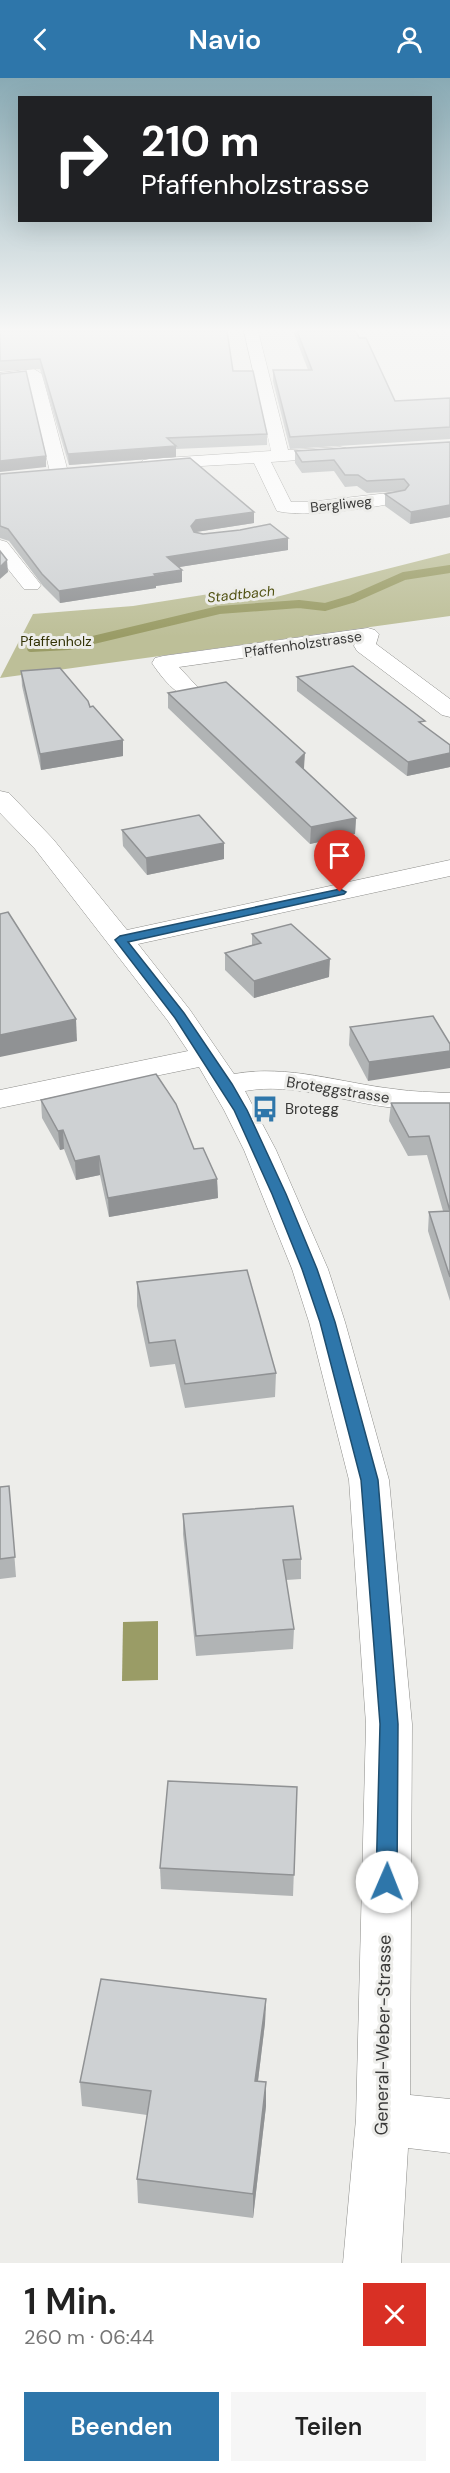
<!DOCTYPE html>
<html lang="de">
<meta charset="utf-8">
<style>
:root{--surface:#fff;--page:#f6f6f6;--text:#222;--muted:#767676;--accent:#2e76aa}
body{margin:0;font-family:"DM Sans",sans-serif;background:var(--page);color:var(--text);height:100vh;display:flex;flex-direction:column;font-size:22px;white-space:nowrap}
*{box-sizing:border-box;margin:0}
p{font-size:20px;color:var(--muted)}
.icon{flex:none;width:33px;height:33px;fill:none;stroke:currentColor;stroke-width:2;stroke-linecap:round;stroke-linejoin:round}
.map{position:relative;height:2185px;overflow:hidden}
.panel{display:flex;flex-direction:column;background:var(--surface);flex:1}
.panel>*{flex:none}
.top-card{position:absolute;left:18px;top:18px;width:414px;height:126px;border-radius:0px;box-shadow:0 6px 24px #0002;background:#202124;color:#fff;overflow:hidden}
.pin{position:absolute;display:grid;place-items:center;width:51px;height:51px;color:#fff;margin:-62px -26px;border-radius:50% 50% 50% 0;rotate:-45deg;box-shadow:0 0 6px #0007}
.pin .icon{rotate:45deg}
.me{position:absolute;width:66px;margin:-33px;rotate:1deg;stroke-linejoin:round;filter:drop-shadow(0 0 4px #0008)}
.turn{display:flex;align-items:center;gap:21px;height:126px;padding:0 24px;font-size:27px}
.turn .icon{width:78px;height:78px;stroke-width:2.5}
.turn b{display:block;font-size:42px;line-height:51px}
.round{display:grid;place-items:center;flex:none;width:63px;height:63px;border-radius:0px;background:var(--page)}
.headline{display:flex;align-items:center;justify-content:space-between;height:102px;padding:0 24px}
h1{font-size:36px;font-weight:600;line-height:45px}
.action{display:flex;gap:12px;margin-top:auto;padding:12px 24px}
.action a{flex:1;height:69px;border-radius:0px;background:var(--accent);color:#fff;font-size:24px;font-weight:600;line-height:69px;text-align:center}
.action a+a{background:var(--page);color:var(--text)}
header{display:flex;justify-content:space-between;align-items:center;height:78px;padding:0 24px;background:var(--accent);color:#fff;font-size:27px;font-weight:600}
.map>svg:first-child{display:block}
.green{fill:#bdbf98}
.water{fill:#9a9c66}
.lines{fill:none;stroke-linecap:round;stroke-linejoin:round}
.stream{stroke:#9a9c66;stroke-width:8}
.minor-casing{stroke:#8d8d8a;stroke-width:1}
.minor{fill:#fff;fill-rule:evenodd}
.wall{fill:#b1b4b5}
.shaded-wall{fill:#909294}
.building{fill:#ced1d3;stroke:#909294;stroke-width:1.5}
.route{fill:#2e76aa;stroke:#1e4d6e;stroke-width:1.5}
.labels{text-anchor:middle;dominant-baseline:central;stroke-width:6;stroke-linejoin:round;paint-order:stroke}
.far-street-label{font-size:14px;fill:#3a3a39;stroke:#ededea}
.far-water-label{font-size:14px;font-style:italic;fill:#515212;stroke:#ededea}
.far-park-label{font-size:14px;fill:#323205;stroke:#ededea}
.street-label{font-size:15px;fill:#3a3a39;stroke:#ededea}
.poi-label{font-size:15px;fill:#3a3a39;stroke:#ededea;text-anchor:start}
.near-street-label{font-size:18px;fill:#3a3a39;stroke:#ededea}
</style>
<header><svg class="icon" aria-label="back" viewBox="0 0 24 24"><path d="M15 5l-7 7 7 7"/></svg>Navio<svg class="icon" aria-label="person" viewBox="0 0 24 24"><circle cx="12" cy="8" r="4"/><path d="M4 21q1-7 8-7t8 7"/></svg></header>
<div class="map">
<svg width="450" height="2185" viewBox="0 0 450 2185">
<rect width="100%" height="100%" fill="#ededea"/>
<path class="green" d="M450,475v63l-450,62 33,-64 100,-8 89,-14 54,5z"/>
<path class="water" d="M158,1543v59l-36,1 1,-59z"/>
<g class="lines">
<path class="stream" d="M31,570l37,-2 151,-36 80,-6 26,3 27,-8 52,-23 46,-7"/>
<g class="minor-casing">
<g id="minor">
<path d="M244,253h14l30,119 52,-3 6,1 3,4 -3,4 -6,1 -69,5 20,40h18l88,-10 6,1 3,4 -3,4c-28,7 -99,17 -126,10l-2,-4 -21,-44 -105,6 -6,-1 -3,-4 3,-4 6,-1 122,-8z"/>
<path d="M34,291l8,5 26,98 -3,4h-12l-3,-4 -22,-93 -28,4v-10z"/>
<path d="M0,462l7,2 31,39 3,4 -3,4h-14l-24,-30z"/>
<path d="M368,550l7,2 4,4 -3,10 74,55v18l-8,-2 -85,-64 -3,-5 1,-4 -176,25 24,26 -3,5c-19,5 -38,-20 -48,-35l3,-5 8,-2z"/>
<path d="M0,713l9,2 44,46 74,91 323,-70v16l-312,68 52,66 44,64c54,-10 107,9 160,15 19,3 38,3 56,4v18c-18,-1 -37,0 -55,-3 -49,-5 -101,-26 -150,-17l31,59 52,119 17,53 44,158 23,244 -2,371 40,4v54l-42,-5 -7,115h-58l13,-144 10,-395 -17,-244 -40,-158 -17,-53 -48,-119 -20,-40 -25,-43 -199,41v-18l188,-39 -20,-30 -133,-172 -35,-36z"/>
</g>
</g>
<use href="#minor" class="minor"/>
</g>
<g class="wall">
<path d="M0,253l233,40 34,63v11l-91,4v8l-107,8 -29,-96 -40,2z"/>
<path d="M293,253h63l39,70 55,-3v41l-160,10 -17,-68v-11h35z"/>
<path d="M450,364v75l-40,7 -25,-18v-12l18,-3 -36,2 -10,-7 -12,1 -11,-16 -32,2 -7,-10v-12z"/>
<path d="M0,396l254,49 -58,9 7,2 85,16 -109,17 3,15 -26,4v2l-96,15 -17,-17 -34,-45 -9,-3z"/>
<path d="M21,593l102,69v16l-82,14 -19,-84z"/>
<path d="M297,599l127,49 26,19v22l-43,9 -110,-85z"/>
<path d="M168,615l136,75v1l52,49 -1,16 -45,10 -142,-136z"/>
<path d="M122,752l102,29 -77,16 -24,-29z"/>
<path d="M252,856l77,43 -75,21 -29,-28v-17l27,-8z"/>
<path d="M433,938l-65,65 -19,-36 1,-18z"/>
<path d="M41,1022l153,49 23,30 1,19 -109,19 -9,-42 -24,5 -12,-31 -4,1 -18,-32z"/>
<path d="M391,1025h59v198l-22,-70 1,-19 14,-1 -16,-56 -19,1 -19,-35z"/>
<path d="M137,1204l139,91 -1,24 -90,11 -10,-44 -25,3 -13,-61z"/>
<path d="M9,1408l7,91 -16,2v-92z"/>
<path d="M183,1436l118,45v20l-15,1 8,49 -1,20 -97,7 -13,-122z"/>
<path d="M297,1709l-4,109 -132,-7 -1,-21z"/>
<path d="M266,1921l-1,24 -7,58 8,1v24l-13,112 -115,-15 -1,-24 10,-64 -65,-9 -2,-24z"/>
</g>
<g class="shaded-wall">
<path d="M176,368v11l-107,8 -1,-11z"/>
<path d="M46,378v11l-46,5v-11z"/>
<path d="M450,427v12l-40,7 1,-12z"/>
<path d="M254,434v11l-58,9 -5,6v-12l5,-6z"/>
<path d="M288,460v12l-121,19v-12z"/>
<path d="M7,482l1,12 -8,7v-12z"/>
<path d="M182,492v12l-26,4v2l-96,15 -1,-12z"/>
<path d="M123,662v16l-82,14 -1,-16z"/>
<path d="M305,675l-1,15 -8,10v-16z"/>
<path d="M450,675v14l-43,9 1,-14z"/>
<path d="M356,740l-1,16 -45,10 1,-17z"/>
<path d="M224,765v16l-77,16 -1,-17z"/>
<path d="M330,881l-1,18 -75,21v-17z"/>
<path d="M76,941l1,22 -77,16v-22z"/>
<path d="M450,973v17l-82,13 1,-19z"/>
<path d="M63,1052l1,19 -4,1 -2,-19z"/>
<path d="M99,1078l1,19 -24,5 -1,-19z"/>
<path d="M217,1101l1,19 -109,19 -1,-19z"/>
<path d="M266,1921l-1,24 -10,82v-24z"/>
<path d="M266,2004v24l-13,112v-24z"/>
</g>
<g class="building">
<path d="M0,253h227l6,40h20l14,63 -100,4 9,8 -108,8 -28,-95 -40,2z"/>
<path d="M297,253h59l3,7h7l29,63 55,-3v29l-160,10 -17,-67h39z"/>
<path d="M26,293l20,85 -46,5v-87z"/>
<path d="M450,364v63l-39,7 -26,-18 20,-4 4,-5 -5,-6 -37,2 -9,-6h-13l-11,-15 -32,2 -7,-11z"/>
<path d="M190,380l64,54 -58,8 -5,6 3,6 9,2 37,-4 30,-6 18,14 -121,19 15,13 -28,4 2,2 -97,15 -17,-17 -34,-45 -8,-3v-52z"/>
<path d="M0,473l7,9 -7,7z"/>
<path d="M353,588l72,55 -6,1 31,23v8l-42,9 -111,-85z"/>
<path d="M60,590l28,33 2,6 3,-1 30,34 -83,14 -19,-83z"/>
<path d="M226,604l79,71 -9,9 60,56 -45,9 -143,-134z"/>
<path d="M199,737l25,28 -78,15 -24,-28z"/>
<path d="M8,834l68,107 -76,16v-121z"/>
<path d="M291,846l39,35 -76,22 -29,-28 36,-10 -9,-9z"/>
<path d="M433,938l17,28v7l-81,11 -19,-35z"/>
<path d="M156,996l20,30 18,45 9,-1 14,31 -109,19 -9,-42 -24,5 -12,-31 -5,1 -17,-31z"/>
<path d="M391,1025h59v174l-21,-65 21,-1 -21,-75 -20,1z"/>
<path d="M247,1192l29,103 -91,11 -10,-44 -26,3 -12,-61z"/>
<path d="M9,1408l6,71 -15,2v-72z"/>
<path d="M293,1428l8,53 -18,1 11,69 -98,7 -13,-122z"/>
<path d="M168,1703l129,6 -3,88 -134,-7z"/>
<path d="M101,1901l165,20 -11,82 11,1 -13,112 -116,-15 14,-88 -71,-9z"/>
</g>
<linearGradient id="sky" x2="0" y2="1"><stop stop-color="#89aab4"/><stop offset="0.45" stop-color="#f7f7f6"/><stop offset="1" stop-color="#f7f7f6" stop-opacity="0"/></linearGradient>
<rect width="450" height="559" fill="url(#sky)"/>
<path class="route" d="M340,811l6,3 -2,2 -216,48 56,71 48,71 15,26 39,84 31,75 18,53 43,158 20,244 -1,158 -3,6 -7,3 -8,-3 -3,-6 4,-158 -19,-244 -41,-158 -18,-53 -30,-75 -38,-84 -59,-92 -60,-78 5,-4z"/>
<defs>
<g id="bus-bare" transform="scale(2.07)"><path d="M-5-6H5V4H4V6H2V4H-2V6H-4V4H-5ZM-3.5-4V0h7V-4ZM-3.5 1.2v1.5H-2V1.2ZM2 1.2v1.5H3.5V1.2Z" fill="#2e76aa" stroke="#ededea" stroke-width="2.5" paint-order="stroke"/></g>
</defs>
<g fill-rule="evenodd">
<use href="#bus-bare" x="265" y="1031"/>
</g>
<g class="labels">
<g class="far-street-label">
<text transform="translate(341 426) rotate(-6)">Bergliweg</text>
<text transform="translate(303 566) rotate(-8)">Pfaffenholzstrasse</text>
</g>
<g class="far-water-label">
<text transform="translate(241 516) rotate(-6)">Stadtbach</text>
</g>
<g class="far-park-label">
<text x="56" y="563">Pfaffenholz</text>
</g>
<g class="street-label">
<text transform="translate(338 1012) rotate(9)">Broteggstrasse</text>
</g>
<g class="poi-label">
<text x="285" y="1031">Brotegg</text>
</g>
<g class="near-street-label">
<text transform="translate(383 1957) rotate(-89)">General-Weber-Strasse</text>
</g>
</g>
</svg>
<div class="pin" style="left:340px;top:814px;background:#d93025"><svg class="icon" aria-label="arrive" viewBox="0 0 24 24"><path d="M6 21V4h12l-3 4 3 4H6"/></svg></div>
<svg class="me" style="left:387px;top:1804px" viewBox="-20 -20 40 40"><circle r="19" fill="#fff"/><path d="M0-13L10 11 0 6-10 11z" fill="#2e76aa"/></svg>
<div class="top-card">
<div class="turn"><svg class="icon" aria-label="right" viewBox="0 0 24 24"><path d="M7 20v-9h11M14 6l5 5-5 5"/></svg><div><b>210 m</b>Pfaffenholzstrasse</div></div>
</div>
</div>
<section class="panel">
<div class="headline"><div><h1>1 Min.</h1><p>260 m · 06:44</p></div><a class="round" style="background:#d93025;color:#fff"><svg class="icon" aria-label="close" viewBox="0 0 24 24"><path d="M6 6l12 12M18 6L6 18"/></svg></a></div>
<div class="action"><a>Beenden</a><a>Teilen</a></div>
</section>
